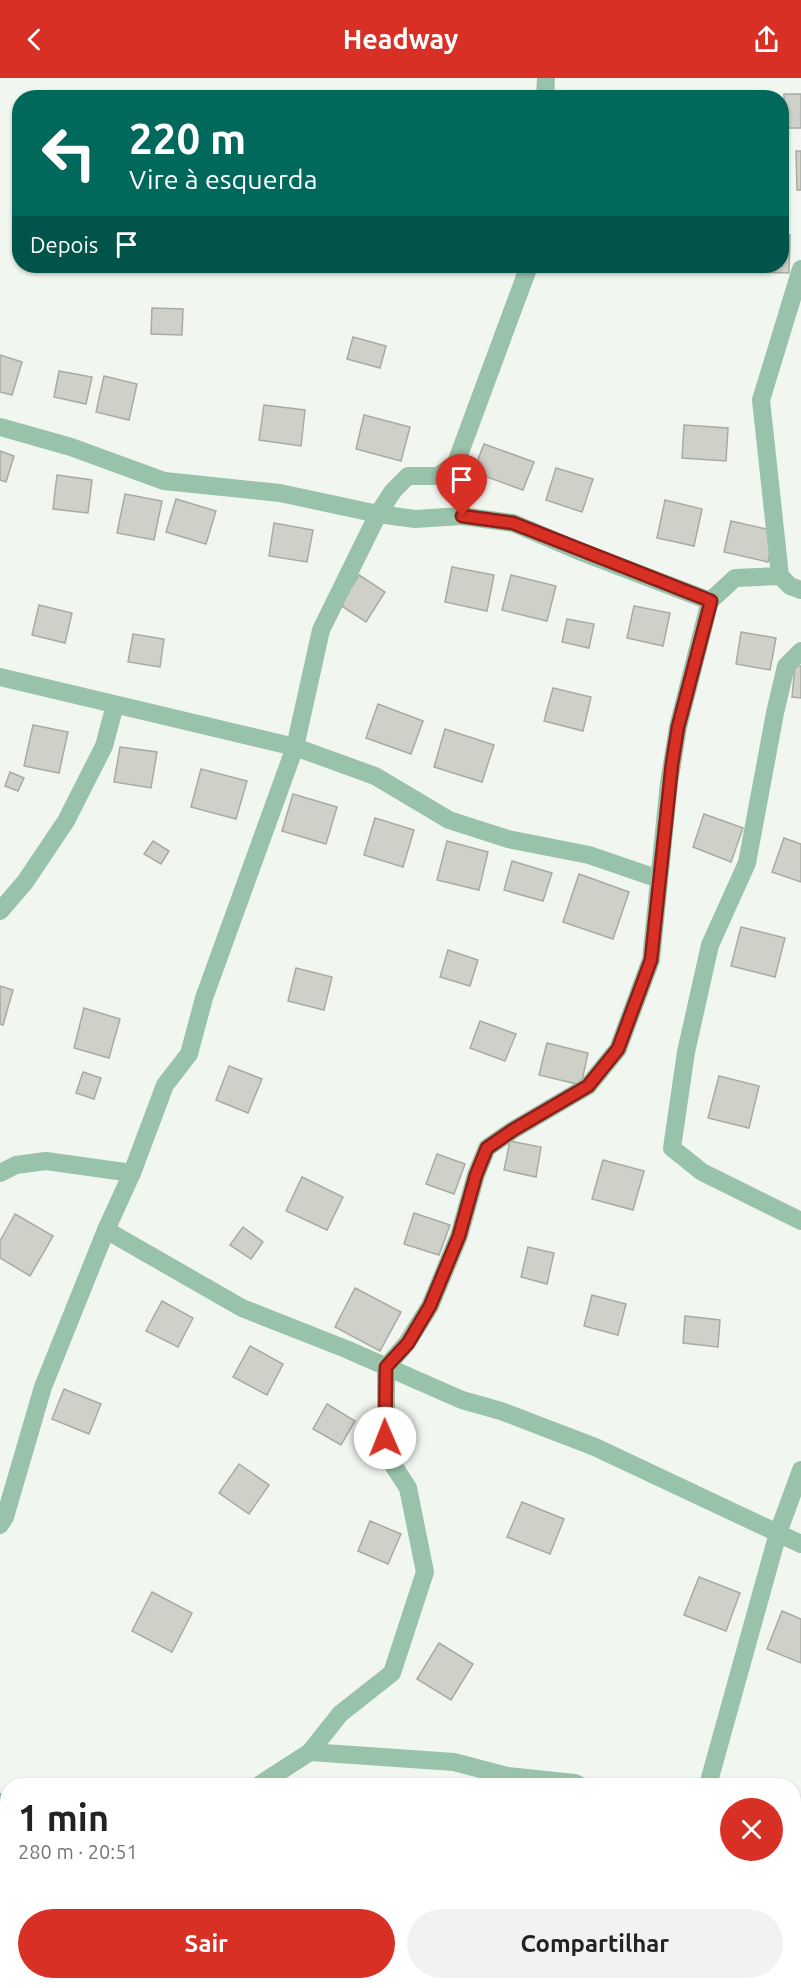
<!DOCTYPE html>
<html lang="pt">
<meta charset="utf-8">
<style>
:root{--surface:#fff;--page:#f2f2f2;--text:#222;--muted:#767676;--accent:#d93025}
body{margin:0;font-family:Ubuntu,sans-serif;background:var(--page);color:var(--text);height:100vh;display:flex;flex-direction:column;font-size:22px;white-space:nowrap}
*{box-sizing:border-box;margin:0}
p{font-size:20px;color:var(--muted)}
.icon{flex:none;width:33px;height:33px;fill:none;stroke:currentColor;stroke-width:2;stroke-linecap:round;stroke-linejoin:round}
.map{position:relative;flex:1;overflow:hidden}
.side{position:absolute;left:0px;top:1700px;width:801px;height:212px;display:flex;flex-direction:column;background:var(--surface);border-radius:24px 24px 0 0;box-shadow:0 2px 4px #0004}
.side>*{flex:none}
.hud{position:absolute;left:12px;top:12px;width:777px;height:183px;border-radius:24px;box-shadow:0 2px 4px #0004;background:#00695c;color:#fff;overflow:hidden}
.pin{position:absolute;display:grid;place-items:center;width:51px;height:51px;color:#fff;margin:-62px -26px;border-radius:50% 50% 50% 0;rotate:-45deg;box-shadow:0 0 6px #0007}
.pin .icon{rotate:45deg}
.me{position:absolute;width:66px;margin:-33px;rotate:359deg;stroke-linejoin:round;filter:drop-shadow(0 0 4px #0008)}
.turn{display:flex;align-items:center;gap:21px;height:126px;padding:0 18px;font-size:27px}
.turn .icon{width:78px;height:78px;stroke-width:2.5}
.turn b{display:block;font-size:42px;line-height:51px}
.then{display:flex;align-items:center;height:57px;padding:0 18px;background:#0003;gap:12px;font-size:22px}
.round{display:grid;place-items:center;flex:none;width:63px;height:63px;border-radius:32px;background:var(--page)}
.overview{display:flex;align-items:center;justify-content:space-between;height:102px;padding:0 18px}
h1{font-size:36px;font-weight:700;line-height:45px}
.primary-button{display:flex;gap:12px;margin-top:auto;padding:12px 18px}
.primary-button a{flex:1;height:69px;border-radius:36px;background:var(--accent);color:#fff;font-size:24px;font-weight:700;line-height:69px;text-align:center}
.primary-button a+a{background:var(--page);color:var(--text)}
header{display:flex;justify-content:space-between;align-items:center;height:78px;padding:0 18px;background:var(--accent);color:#fff;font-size:27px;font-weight:700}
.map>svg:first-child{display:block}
.building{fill:#cfd1c9;stroke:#a9aaa3;stroke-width:1.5}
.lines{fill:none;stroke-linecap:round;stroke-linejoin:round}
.minor{stroke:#98c2a9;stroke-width:18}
.route-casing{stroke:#8d1f18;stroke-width:15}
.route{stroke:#d93025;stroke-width:10}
</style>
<header><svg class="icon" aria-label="back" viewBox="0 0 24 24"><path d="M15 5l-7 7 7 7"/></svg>Headway<svg class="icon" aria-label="share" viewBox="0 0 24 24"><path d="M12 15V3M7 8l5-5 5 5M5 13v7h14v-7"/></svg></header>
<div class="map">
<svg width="801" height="1910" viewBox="0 0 801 1910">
<rect width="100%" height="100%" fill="#f1f6f0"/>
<g class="building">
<rect x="784" y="16" width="17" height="34"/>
<path d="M796,73h5v39h-4z"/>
<path d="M782,156l8,1 -1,38 -41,-1v-6h34z"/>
<path d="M597,188h41v4l-41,-1z"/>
<path d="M682,188h52v5l-52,-2z"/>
<path d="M152,230l31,1 -1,26 -31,-1z"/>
<path d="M353,259l33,9 -6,22 -33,-9z"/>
<path d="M0,277l22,7 -10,33 -12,-3z"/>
<path d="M59,293l33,6 -6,27 -32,-7z"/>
<path d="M104,298l33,8 -8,36 -33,-8z"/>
<path d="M264,327l41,5 -4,36 -42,-6z"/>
<path d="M364,337l46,12 -9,34 -45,-12z"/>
<path d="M684,347l44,3 -2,33 -44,-3z"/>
<path d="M484,366l50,18 -11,28 -50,-18z"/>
<path d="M0,373l14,5 -8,26 -6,-2z"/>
<path d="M556,390l37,11 -11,33 -36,-12z"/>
<path d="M57,397l35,5 -4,33 -35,-4z"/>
<path d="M455,405l19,2 -2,14 -18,-2z"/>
<path d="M125,416l37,7 -8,39 -37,-7z"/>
<path d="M176,421l40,12 -10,33 -40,-12z"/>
<path d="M665,422l37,9 -8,37 -37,-8z"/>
<path d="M731,443l44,10 -7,31 -44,-10z"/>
<path d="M274,445l39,7 -6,32 -38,-6z"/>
<path d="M452,489l42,8 -7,36 -42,-9z"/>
<path d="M359,497l26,17 -19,30 -26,-17z"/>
<path d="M511,497l45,11 -9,35 -45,-11z"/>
<path d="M39,527l33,8 -7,30 -33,-8z"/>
<path d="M634,528l36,7 -7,33 -36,-8z"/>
<path d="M567,541l27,5 -5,24 -27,-6z"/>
<path d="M741,554l35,6 -6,32 -34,-6z"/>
<path d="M133,556l31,5 -4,28 -32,-5z"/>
<path d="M795,588h6v32l-9,-1z"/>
<path d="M553,610l38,9 -8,34 -39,-10z"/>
<path d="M378,626l45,17 -12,33 -45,-16z"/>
<path d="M33,647l35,7 -9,41 -35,-7z"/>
<path d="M445,651l49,16 -12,37 -48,-15z"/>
<path d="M120,669l37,5 -6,36 -37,-6z"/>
<path d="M201,691l46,12 -11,38 -45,-12z"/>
<path d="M10,694l14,6 -6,13 -13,-5z"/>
<path d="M293,716l44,13 -11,37 -44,-13z"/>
<path d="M704,736l39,14 -12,34 -38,-15z"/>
<path d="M375,740l39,12 -11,37 -39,-12z"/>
<path d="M784,760l17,6v38l-29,-10z"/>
<path d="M153,763l16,10 -8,13 -17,-10z"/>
<path d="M447,763l41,11 -9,38 -42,-10z"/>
<path d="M512,783l40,12 -9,28 -39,-11z"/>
<path d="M579,796l50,18 -16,47 -50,-17z"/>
<path d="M741,849l44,11 -10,39 -44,-11z"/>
<path d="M448,872l30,10 -8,26 -30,-9z"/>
<path d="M296,890l36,9 -8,33 -36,-9z"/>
<path d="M0,908l13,4 -10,35 -3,-1z"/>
<path d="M84,930l36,11 -11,39 -35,-10z"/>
<path d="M480,943l36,13 -11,27 -35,-13z"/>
<path d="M547,965l41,10 -7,32 -42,-10z"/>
<path d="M229,988l33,13 -14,34 -32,-13z"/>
<path d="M83,994l18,6 -7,21 -18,-6z"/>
<path d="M719,998l40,10 -10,42 -41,-10z"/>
<path d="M510,1063l31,6 -5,30 -32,-7z"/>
<path d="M437,1076l28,10 -11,30 -28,-10z"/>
<path d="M603,1082l41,11 -11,39 -41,-11z"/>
<path d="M302,1099l41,20 -16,33 -41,-19z"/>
<path d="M414,1135l36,12 -11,30 -35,-11z"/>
<path d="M15,1136l38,22 -23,40 -30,-18v-17z"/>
<path d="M243,1149l20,15 -12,17 -21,-14z"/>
<path d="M528,1169l26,6 -7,31 -26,-7z"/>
<path d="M355,1210l46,24 -21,39 -45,-24z"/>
<path d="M592,1217l34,9 -8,31 -34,-9z"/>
<path d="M162,1223l31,17 -15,29 -32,-16z"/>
<path d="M685,1238l35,4 -2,27 -35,-4z"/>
<path d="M250,1268l33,18 -16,31 -34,-18z"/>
<path d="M64,1311l37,15 -12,30 -37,-15z"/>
<path d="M327,1326l28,17 -14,24 -28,-16z"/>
<path d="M239,1386l30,21 -20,29 -30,-21z"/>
<path d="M522,1424l42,17 -14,35 -43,-17z"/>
<path d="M370,1443l31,13 -13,30 -30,-13z"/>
<path d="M699,1499l41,16 -14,38 -42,-16z"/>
<path d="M152,1514l40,21 -20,39 -40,-21z"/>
<path d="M782,1533l19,8v44l-34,-14z"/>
<path d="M439,1565l34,21 -22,36 -34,-21z"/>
<path d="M0,1741l8,2v34l-8,-2z"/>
<path d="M794,1768l7,4 -7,18z"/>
</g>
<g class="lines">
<g class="minor">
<path d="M545,20l1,-20"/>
<path d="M0,349l71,20 93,34 116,12 98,21 37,5 47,-3 51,7 66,28 131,50"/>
<path d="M780,498l10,10 11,4"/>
<path d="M801,573l-15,15 -11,47 -28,150 -37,82 -24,107 -14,96 30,24 99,49"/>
<path d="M0,599l295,70 80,29 74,44 59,19 81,16 70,24"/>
<path d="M0,833l25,-29 41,-61 38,-75 11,-41"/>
<path d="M0,1095l16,-8 30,-4 86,12"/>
<path d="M106,1152l136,78 104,41 116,51 39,11 94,36 206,97"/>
<path d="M0,1447l5,-8 38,-130 63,-157 26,-57 33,-88 24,-31 15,-56 91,-251 26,-117 57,-116 15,-23 15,-15h30l18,-13 73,-197"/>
<path d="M310,1674l144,10 53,14 68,7 4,2"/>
<path d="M259,1707l51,-33 30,-38 52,-41 33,-101 -17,-84 -22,-34v-87l21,-24 23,-37 29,-70 17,-61 11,-27 26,-18 75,-44 30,-37 33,-89 18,-177 9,-56 32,-126 25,-23 45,-2 -19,-176 40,-131"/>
<path d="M708,1707l70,-252 23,-63"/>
<path d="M0,1724l8,1"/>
<path d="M794,1893l7,11"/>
<path d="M360,1910l6,-6"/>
</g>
</g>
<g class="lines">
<g class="route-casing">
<path id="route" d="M385,1360l1,-71 22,-24 22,-37 29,-70 17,-61 11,-27 26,-18 75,-44 30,-37 33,-89 21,-196 6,-37 33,-126 -198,-78 -51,-7"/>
</g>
<use href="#route" class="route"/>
</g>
</svg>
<div class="pin" style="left:462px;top:438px;background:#d93025"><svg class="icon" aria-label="arrive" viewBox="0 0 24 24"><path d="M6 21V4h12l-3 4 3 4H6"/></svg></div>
<svg class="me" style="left:385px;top:1360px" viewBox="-20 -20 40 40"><circle r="19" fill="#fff"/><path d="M0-13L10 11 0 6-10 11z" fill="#d93025"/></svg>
<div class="hud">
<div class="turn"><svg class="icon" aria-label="left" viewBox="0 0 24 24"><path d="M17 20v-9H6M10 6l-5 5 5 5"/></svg><div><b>220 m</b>Vire à esquerda</div></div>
<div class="then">Depois<svg class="icon" aria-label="arrive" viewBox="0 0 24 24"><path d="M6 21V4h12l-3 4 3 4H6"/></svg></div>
</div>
<section class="side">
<div class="overview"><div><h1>1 min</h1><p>280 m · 20:51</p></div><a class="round" style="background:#d93025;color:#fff"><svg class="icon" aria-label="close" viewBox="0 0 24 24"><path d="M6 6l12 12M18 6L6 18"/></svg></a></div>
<div class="primary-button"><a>Sair</a><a>Compartilhar</a></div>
</section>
</div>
